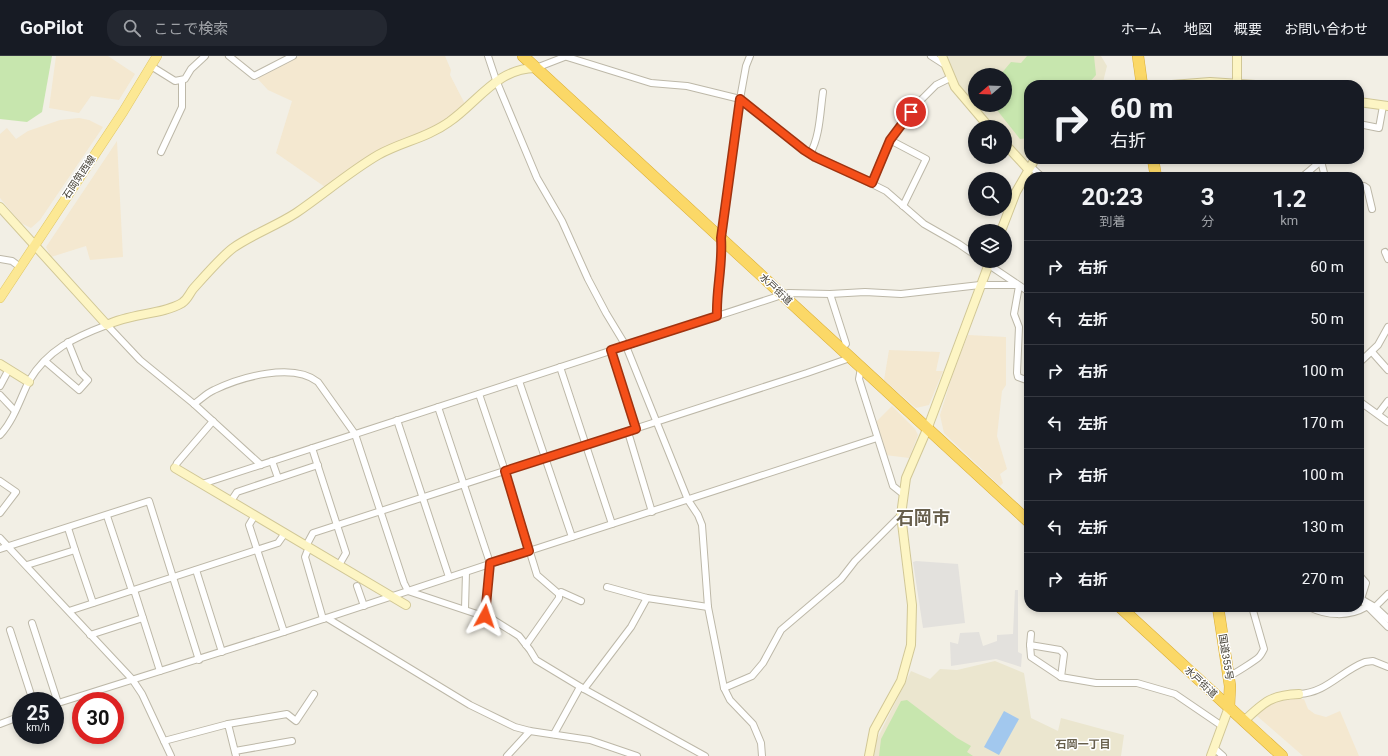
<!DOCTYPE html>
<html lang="ja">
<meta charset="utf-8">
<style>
:root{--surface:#171b24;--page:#242831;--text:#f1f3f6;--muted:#9ea1a6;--line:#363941}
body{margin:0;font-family:Roboto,"Noto Sans JP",sans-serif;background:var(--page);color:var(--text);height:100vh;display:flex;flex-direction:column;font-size:15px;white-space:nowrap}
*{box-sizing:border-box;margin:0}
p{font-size:13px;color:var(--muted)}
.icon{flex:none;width:22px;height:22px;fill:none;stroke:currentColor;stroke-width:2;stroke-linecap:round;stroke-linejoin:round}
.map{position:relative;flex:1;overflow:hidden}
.panel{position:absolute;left:1024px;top:116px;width:340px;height:440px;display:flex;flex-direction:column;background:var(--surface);border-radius:16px;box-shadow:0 2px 6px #0003}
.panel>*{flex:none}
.hud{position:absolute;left:1024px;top:24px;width:340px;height:84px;border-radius:16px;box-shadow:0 2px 6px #0003;background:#171b24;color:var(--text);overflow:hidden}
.needle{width:26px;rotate:251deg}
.controls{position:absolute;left:968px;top:12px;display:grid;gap:8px}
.controls a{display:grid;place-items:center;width:44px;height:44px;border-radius:50%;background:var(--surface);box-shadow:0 2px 6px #0003;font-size:20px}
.speed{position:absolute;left:12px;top:636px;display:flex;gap:8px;font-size:20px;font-weight:700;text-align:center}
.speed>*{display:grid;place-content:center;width:52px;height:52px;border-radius:50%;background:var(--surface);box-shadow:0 2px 6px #0003;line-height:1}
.speed small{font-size:10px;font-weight:400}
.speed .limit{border:6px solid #d22;background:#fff;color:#111}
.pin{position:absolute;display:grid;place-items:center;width:34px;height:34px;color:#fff;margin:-17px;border:2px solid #fff;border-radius:50%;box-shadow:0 1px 4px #0007}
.me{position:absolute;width:44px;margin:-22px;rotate:5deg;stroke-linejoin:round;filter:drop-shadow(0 0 3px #0008)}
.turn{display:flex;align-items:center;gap:14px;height:84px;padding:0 20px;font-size:18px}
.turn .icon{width:52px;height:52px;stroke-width:2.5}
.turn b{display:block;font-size:28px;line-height:34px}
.eta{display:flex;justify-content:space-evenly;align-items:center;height:68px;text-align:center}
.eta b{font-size:24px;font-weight:700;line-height:28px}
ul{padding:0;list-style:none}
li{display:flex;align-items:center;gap:12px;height:52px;padding:0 20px;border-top:1px solid var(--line)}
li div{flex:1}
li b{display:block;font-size:15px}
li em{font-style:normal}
header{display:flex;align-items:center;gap:24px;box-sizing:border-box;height:56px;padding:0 20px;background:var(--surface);border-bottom:1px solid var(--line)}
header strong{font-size:19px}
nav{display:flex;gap:22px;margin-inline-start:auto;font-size:14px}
.search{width:280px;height:36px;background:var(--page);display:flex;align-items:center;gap:10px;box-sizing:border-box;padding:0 14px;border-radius:16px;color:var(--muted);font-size:15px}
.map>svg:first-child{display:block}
.commercial{fill:#f4e8d0}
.education{fill:#ebe6cf}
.green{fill:#c7e6ae}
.parking{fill:#e3e1dd}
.water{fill:#a2c8ee}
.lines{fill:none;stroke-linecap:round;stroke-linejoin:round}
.street-casing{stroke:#bdb8a8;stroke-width:8}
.secondary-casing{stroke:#d1c796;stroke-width:10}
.primary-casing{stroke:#e1c764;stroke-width:10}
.highway-casing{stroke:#daae37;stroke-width:12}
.street{stroke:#fff;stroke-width:6}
.secondary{stroke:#fdf5c4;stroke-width:8}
.primary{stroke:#fce894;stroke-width:9}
.highway{stroke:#fbd867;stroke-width:11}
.route-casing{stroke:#9f3310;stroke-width:10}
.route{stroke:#f54f19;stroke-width:7}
.labels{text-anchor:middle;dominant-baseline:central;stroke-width:3;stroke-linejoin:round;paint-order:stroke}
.street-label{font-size:10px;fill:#444035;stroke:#fff}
.neighbourhood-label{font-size:11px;font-weight:bold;fill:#675f4c;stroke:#fff}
.town-label{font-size:18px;font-weight:bold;fill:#675f4c;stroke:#fff}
</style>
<header>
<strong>GoPilot</strong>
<div class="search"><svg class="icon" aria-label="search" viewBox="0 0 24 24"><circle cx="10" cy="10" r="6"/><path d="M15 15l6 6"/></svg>ここで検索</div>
<nav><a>ホーム</a><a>地図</a><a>概要</a><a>お問い合わせ</a></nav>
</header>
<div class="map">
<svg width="1388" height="700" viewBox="0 0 1388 700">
<rect width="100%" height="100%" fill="#f2efe5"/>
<g class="commercial">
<path d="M56,0h52l27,18 -16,26 -28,-4 -12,17 -30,-5z"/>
<path d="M299,0h146l6,14 -1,5 15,29 -13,12 -24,15 -48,21 -55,35 -49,-34 16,-52 -24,-11 -11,-12z"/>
<path d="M79,62l10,2 14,7 -63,93 -9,8 -10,-5 -21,-25v-64l7,-6 9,11 12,-8 32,-11z"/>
<path d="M117,85l6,116 -33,3 -4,-14 -35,11 -5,-10z"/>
<path d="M968,279l38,2v48l-4,6 -5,45 10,33 -7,5 3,9 -3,3 -56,-53 -4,-18 15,-48z"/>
<path d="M889,294l51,2 -4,19h7l-14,34 -13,3 -32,-28z"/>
<path d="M892,350l23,23 3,6 -9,23 -24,-3 -10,-32z"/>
<path d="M1293,643h11l4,10 7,5 11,3 14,-6 19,45h-56l-46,-40 14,-13z"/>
</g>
<g class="education">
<path d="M943,0h158l6,10 -4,16 -3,3h-71v71l-4,4 -20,-21v-12h-12l-18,-22h30v-30h-30v30l-16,-16z"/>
<path d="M995,605l29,12 7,45 27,13 3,-13 63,17 -3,21h-247l2,-15 35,-70 19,8 10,-10 17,1z"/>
</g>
<g class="green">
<path d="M0,0h52l-10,56 -15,10 -27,-3z"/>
<path d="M1027,0h67l2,19 -9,10h-58v53l-9,1 -27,-34h12v-30h-5l11,-13 10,1z"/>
<path d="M907,644l50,38 14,8 -4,6 6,4h-94l2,-17 20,-38z"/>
</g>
<g class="parking">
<path d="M916,505l42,3 7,59 -42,5 -10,-66z"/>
<path d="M1015,534h3v62l4,2 -1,13 -25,-8 -45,7 -1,-24 8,2 2,-11 19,-1 4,14 14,-5v-6l16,-1z"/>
</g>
<path class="water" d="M1004,655l15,8 -20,36 -15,-8z"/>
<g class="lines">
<g class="street-casing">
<g id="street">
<path d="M229,0l25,20 39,-20"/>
<path d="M488,0l8,24 41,98 25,43 26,58 18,34 20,33 62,154 10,15 4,10 6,82 16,81 6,12 23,24 8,19 1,13"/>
<path d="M931,0l14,9"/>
<path d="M567,1l84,26 36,3 53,13 64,51 82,41 38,33 35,20 16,11"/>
<path d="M151,10l24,15 10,-2 6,-10 14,-13"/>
<path d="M536,12l31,-12"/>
<path d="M1359,68l20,4 4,-22"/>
<path d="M890,84l36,19 -23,47"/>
<path d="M161,96l21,-45v-27"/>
<path d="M810,98c10,-18 10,-41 13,-62"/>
<path d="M1321,105l4,16"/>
<path d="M1030,110l12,11"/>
<path d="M1302,121l19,-16v-2"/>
<path d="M872,127l21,-48 28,-35 15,-15 14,-7"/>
<path d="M1359,131l5,-1 3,2 5,21"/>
<path d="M1385,196l3,7"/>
<path d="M0,203l12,2 8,6"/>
<path d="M983,205l46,31"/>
<path d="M1019,230l-5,28 5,13 -2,46 1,4 11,4"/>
<path d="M830,238l16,50 -6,5"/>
<path d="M717,260c-1,-27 5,-52 4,-78l19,-139 6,-33 4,-10"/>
<path d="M611,294l25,79"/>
<path d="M1372,296l16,18"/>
<path d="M45,305l34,29 9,-10 -8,-8 -12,-30"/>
<path d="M1359,307l19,-18 10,-18"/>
<path d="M560,311l52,157"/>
<path d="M861,312l-2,11 34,107 10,8"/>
<path d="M519,325l53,156"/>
<path d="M0,330l8,-15"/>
<path d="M479,338l26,77 32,104 22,19v4l-33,47"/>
<path d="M0,339l15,16"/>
<path d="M1359,345l29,21"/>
<path d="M194,348c7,-5 13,-11 20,-14 27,-13 79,-28 104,-8l37,52 49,149 4,8 84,28 27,17 11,14 6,10 48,29 121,67"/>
<path d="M438,351l52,156 -5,53"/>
<path d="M1378,358l10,-13"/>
<path d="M397,364l52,157"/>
<path d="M628,376l24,80"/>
<path d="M0,379c14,-15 20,-36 29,-54 18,-31 46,-44 78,-56l33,35 54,44 67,61"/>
<path d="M312,392l34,105 -7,12"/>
<path d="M272,405l6,17"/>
<path d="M175,412l2,-5 36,-42"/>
<path d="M0,425l16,11 -16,21"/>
<path d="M202,428l586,-191 42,1 35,-2 36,2 79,-9h37"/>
<path d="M231,445l6,-9 81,-27"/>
<path d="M255,459l-6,10 35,107"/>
<path d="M107,460l25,75"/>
<path d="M68,472l7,22"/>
<path d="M0,482l132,141 10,15 29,62"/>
<path d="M306,490l7,-13 494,-160 43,-15"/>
<path d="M309,491l-4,10 18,62"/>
<path d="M0,493l149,-48 50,159"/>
<path d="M27,509l48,-15 18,53"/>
<path d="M196,514l26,82"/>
<path d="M1359,519l7,8 -5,16 14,8 13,12"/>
<path d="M357,530l7,20"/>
<path d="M607,531l40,11 61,9"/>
<path d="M134,534l26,81"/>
<path d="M559,538l2,-2 20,9"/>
<path d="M1365,548l23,23"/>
<path d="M1309,551c18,9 40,10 57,0"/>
<path d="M1375,551l13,-13"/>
<path d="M465,553l1,-37"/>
<path d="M69,555l209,-68 7,-10"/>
<path d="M327,562l143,87 45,22 15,4 60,9 47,16"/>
<path d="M32,567l26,80"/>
<path d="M10,574l23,71"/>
<path d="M1031,578l-1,11 30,5 4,4 -3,23 35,6h41l38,11 47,32"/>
<path d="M90,579l53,-17"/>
<path d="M1030,589l1,12 30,20"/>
<path d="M1229,620c4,-1 27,-16 30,-19 2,-2 4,-6 5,-8l-12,-42"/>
<path d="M724,632l28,-12 11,-13 18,-33 60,-51 14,-18 46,-46"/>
<path d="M584,633l47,-62 16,-29"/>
<path d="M1299,638c27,-1 42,-23 66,-32l8,-1 15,6"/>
<path d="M55,648l229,-72 245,-81 348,-113"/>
<path d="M0,668l21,-8"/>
<path d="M228,668l59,-10 9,7 18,-27"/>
<path d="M554,678l26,-47"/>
<path d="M164,685l64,-17 8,32"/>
<path d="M1214,692l9,8"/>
<path d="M235,695l57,-10"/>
<path d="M507,700l23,-25"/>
</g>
</g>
<g class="secondary-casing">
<g id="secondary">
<path d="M942,0l13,31 34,40"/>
<path d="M1237,27v-27"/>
<path d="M1172,29l38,-3 45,3"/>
<path d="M1359,46l29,4"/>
<path d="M1005,88l23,25"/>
<path d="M0,151l107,118c23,-12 55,-10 75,-22 6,-4 7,-9 11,-14 10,-11 28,-32 40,-41 20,-14 43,-22 63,-35 28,-19 53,-41 82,-58 23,-13 49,-17 71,-33 29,-20 48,-54 87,-54"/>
<path d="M1001,175l15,-39 19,-33"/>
<path d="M0,308l29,18"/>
<path d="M175,412l231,137"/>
<path d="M1244,665c20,-19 27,-26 55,-27"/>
<path d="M869,700l5,-26 27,-49 10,-36 1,-40 -11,-90 5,-37 22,-51 62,-166"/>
<path d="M1211,700l18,-49"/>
</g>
</g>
<g class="primary-casing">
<path id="primary" d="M0,242l123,-186 34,-56"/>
</g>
<g class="highway-casing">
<g id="highway">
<path d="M523,0l506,466"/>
<path d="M1138,0l4,29"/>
<path d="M1153,103l3,18"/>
<path d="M1120,551l162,149"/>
<path d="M1218,551l12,79 -1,21"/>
</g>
</g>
<use href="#street" class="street"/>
<use href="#secondary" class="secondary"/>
<use href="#primary" class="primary"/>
<use href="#highway" class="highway"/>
</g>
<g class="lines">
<g class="route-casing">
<path id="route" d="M485,560l5,-53 39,-12 -24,-80 131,-42 -25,-79 106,-34c-1,-27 6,-51 4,-78l19,-139 64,51 11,7 57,26 18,-43 21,-28"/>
</g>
<use href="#route" class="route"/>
</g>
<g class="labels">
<g class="street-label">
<text transform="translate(79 121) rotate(-56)">石岡筑西線</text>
<text transform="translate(776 233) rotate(43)">水戸街道</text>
<text transform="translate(1226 601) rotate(81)">国道355号</text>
<text transform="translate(1201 626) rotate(43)">水戸街道</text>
</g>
<g class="neighbourhood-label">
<text x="1083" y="688">石岡一丁目</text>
</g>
<g class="town-label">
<text x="923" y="461">石岡市</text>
</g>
</g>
</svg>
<div class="controls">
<a><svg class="needle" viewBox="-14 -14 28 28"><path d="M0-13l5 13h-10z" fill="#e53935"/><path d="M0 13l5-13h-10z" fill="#9ea1a6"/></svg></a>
<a><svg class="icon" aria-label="sound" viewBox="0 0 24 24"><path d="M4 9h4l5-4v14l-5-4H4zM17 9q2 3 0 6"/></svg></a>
<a><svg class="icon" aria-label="search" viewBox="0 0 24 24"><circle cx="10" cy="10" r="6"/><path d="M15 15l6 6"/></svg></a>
<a><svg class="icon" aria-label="layers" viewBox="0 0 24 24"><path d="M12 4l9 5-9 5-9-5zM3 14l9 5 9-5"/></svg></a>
</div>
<div class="speed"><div>25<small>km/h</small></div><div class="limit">30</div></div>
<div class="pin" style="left:911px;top:56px;background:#d93025"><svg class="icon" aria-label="arrive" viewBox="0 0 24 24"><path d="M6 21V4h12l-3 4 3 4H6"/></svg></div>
<svg class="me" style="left:485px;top:560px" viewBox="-20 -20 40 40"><path d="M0-17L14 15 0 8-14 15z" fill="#f54f19" stroke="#fff" stroke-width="4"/></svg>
<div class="hud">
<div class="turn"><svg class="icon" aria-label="right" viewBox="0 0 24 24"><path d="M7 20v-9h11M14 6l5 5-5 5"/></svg><div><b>60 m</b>右折</div></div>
</div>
<section class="panel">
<div class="eta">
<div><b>20:23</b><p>到着</p></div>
<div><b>3</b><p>分</p></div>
<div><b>1.2</b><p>km</p></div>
</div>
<ul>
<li><svg class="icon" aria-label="right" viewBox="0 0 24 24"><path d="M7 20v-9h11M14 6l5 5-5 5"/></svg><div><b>右折</b></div><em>60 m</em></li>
<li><svg class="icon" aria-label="left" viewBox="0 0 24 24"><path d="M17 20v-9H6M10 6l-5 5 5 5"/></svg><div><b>左折</b></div><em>50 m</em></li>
<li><svg class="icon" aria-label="right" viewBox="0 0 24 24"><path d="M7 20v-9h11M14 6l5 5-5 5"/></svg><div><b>右折</b></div><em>100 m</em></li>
<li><svg class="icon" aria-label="left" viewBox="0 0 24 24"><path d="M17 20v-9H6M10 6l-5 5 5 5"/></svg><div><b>左折</b></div><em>170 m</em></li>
<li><svg class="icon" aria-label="right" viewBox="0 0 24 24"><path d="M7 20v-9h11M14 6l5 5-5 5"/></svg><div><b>右折</b></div><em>100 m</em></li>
<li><svg class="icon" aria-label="left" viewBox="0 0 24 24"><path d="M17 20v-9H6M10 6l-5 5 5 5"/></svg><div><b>左折</b></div><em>130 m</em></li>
<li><svg class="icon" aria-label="right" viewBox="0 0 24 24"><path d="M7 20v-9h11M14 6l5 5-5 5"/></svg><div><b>右折</b></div><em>270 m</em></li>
</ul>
</section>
</div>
